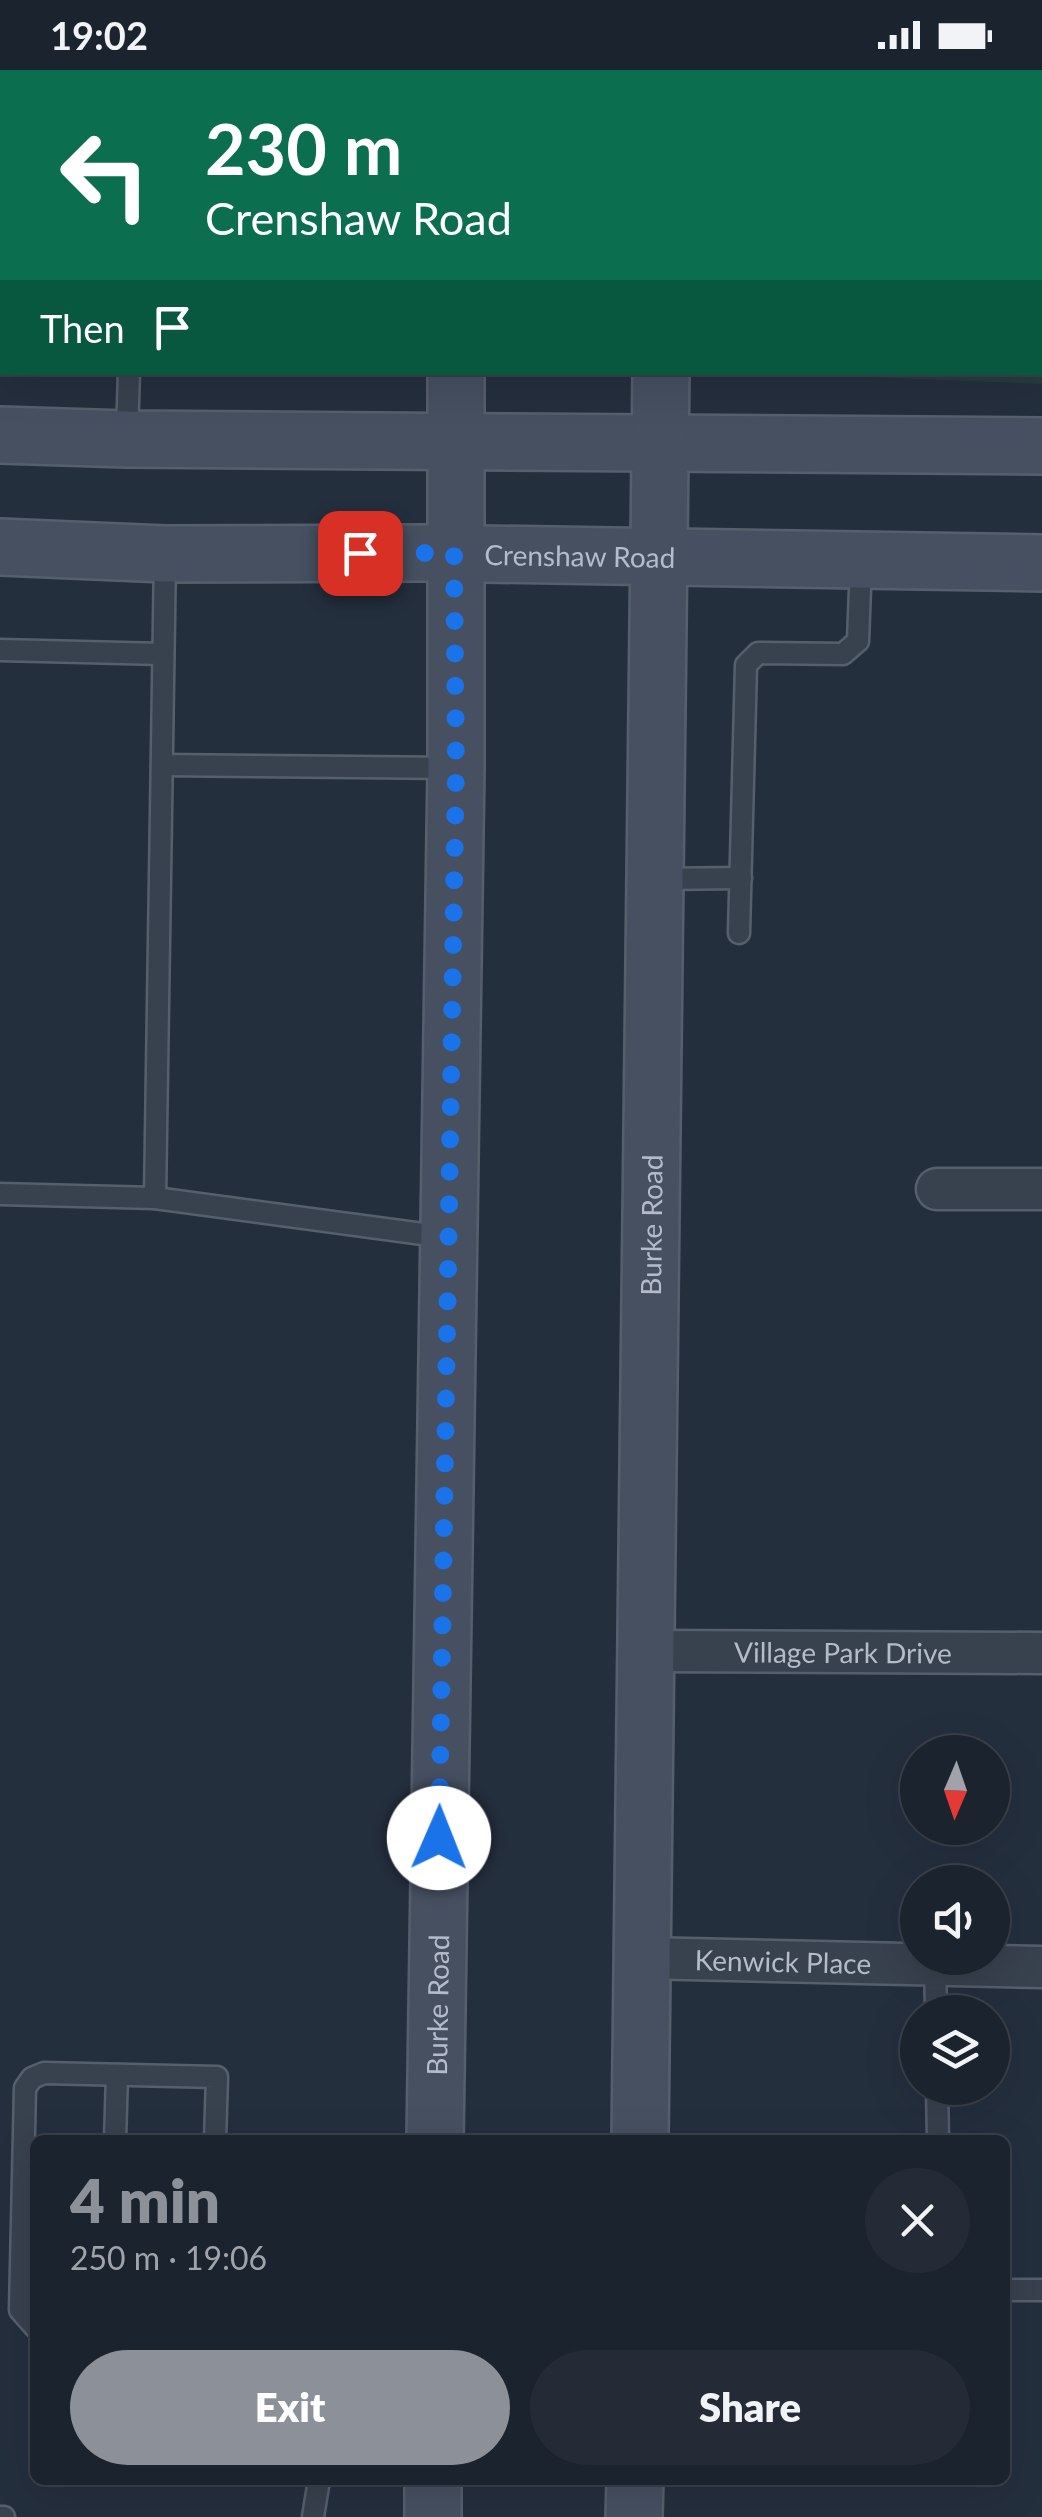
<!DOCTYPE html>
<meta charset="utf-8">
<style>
:root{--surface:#1b232e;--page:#242b36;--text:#f1f3f6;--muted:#a0a4aa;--line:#39404a;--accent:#8c9099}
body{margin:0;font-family:Lato,sans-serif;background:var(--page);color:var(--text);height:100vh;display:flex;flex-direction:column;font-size:38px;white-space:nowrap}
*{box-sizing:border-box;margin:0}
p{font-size:32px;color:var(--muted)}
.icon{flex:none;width:55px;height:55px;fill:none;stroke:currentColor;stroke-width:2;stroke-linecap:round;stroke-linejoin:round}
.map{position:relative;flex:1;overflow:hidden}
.details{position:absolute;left:30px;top:2065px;width:980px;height:350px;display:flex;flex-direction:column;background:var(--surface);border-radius:15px;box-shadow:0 10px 40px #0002,0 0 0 2px var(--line)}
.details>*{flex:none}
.guide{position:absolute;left:0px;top:0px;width:1042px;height:305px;box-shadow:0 10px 40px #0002,0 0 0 2px var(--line);background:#0b6e4f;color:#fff;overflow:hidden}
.needle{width:65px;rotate:182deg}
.buttons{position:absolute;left:900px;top:1665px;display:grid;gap:20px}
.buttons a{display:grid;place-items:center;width:110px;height:110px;border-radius:50%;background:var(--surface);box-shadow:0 10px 40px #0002,0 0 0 2px var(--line);font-size:50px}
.pin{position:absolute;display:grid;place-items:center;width:85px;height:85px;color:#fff;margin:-42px;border-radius:20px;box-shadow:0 5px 15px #0006}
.me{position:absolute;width:110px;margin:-55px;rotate:1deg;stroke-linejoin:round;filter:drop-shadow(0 0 8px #0008)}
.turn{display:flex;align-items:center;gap:35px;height:210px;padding:0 40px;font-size:45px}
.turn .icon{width:130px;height:130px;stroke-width:2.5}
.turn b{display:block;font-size:70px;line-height:85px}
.then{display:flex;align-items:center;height:95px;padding:0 40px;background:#0003;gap:20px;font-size:38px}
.round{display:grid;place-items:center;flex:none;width:105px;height:105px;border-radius:52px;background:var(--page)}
.overview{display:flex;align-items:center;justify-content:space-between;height:170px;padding:0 40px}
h1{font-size:60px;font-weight:800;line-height:75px;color:var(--accent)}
.button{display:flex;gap:20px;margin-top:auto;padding:20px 40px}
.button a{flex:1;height:115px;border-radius:60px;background:var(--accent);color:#fff;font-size:40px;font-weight:800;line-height:115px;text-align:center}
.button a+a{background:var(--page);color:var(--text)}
.status{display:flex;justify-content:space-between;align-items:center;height:70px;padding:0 50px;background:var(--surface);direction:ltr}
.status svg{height:28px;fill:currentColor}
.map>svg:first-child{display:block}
.green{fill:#263c3f}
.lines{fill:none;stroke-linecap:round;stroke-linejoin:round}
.lane-casing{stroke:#565f6c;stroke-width:25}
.street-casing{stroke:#565f6c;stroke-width:45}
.secondary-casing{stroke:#565f6c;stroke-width:60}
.lane{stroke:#38414e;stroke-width:20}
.street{stroke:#38414e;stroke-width:40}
.secondary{stroke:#465061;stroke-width:55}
.route{stroke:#1a73e8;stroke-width:18;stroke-dasharray:0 32.4}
.labels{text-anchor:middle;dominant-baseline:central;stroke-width:10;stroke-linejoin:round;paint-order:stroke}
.street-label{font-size:28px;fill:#b4bcc9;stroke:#1d2633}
</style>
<div class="status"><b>19:02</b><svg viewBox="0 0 49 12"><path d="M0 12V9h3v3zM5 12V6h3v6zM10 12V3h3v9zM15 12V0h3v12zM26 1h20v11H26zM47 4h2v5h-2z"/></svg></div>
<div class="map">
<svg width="1042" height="2447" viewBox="0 0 1042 2447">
<rect width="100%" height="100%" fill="#242f3e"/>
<path class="green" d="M742,0h300v314l-275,-11 273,-1v-300h-299z"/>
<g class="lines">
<g class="lane-casing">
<g id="lane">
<path d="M192,2l1,-2"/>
<path d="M0,91h2"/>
<path d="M127,365l2,-63"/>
<path d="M0,580l163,4"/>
<path d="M162,695l293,3"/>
<path d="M658,809l83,-1"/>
<path d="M739,863l7,-268 12,-12 85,1 15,-13 3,-79"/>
<path d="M0,1124l155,4 290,39"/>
<path d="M155,1128l10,-643"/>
<path d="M935,1895l1,47"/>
<path d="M937,2018l1,52"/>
<path d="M115,2070l2,-65"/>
<path d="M1005,2220h37"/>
<path d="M35,2257l-15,-17 5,-222 7,-10 12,-5 173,4 -2,63"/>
<path d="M0,2447h4"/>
<path d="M313,2447l6,-37"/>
</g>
</g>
<g class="street-casing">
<g id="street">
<path d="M937,1119h105"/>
<path id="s1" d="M645,1581l397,2"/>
<path id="s2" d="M643,1888l399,9"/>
</g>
</g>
<g class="secondary-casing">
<g id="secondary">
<path d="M464,2v-2"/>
<path d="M665,2v-2"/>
<path d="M0,365l127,4 915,7"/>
<path id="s3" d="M0,477l165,7 260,-1 617,10"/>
<path id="s4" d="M435,2070l21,-1372v-396"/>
<path id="s5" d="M640,2070l21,-1768"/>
<path d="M433,2447v-37"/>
<path d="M634,2447l1,-37"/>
</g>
</g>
<use href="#lane" class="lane"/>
<use href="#street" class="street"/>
<use href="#secondary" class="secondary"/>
</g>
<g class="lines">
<path class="route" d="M360,483h94l2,215 -17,1070"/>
</g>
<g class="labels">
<g class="street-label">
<text stroke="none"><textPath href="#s3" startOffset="580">Crenshaw Road</textPath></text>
<text stroke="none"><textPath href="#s5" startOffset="915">Burke Road</textPath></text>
<text stroke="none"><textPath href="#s1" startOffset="198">Village Park Drive</textPath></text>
<text stroke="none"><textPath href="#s2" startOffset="140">Kenwick Place</textPath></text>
<text stroke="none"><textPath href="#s4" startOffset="135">Burke Road</textPath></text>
</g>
</g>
</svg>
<div class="buttons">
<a><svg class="needle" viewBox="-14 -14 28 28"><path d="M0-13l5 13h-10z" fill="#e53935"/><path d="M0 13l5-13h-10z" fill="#a0a4aa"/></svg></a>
<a><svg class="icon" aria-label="sound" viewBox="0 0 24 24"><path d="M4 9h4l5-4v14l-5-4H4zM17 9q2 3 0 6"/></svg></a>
<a><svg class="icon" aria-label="layers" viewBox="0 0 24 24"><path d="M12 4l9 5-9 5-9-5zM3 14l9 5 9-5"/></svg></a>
</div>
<div class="pin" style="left:360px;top:483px;background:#d93025"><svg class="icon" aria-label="arrive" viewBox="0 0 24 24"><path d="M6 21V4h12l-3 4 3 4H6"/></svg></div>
<svg class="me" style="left:439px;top:1768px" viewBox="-20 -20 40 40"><circle r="19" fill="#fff"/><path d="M0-13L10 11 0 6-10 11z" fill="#1a73e8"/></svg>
<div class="guide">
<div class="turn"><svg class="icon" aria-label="left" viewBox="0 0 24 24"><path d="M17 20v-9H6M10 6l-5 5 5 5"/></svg><div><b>230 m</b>Crenshaw Road</div></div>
<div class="then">Then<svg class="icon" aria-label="arrive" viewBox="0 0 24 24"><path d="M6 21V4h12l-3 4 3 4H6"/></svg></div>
</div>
<section class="details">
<div class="overview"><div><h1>4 min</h1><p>250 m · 19:06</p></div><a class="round"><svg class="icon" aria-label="close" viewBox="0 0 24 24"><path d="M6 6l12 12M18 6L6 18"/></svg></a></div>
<div class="button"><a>Exit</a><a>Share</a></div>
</section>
</div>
